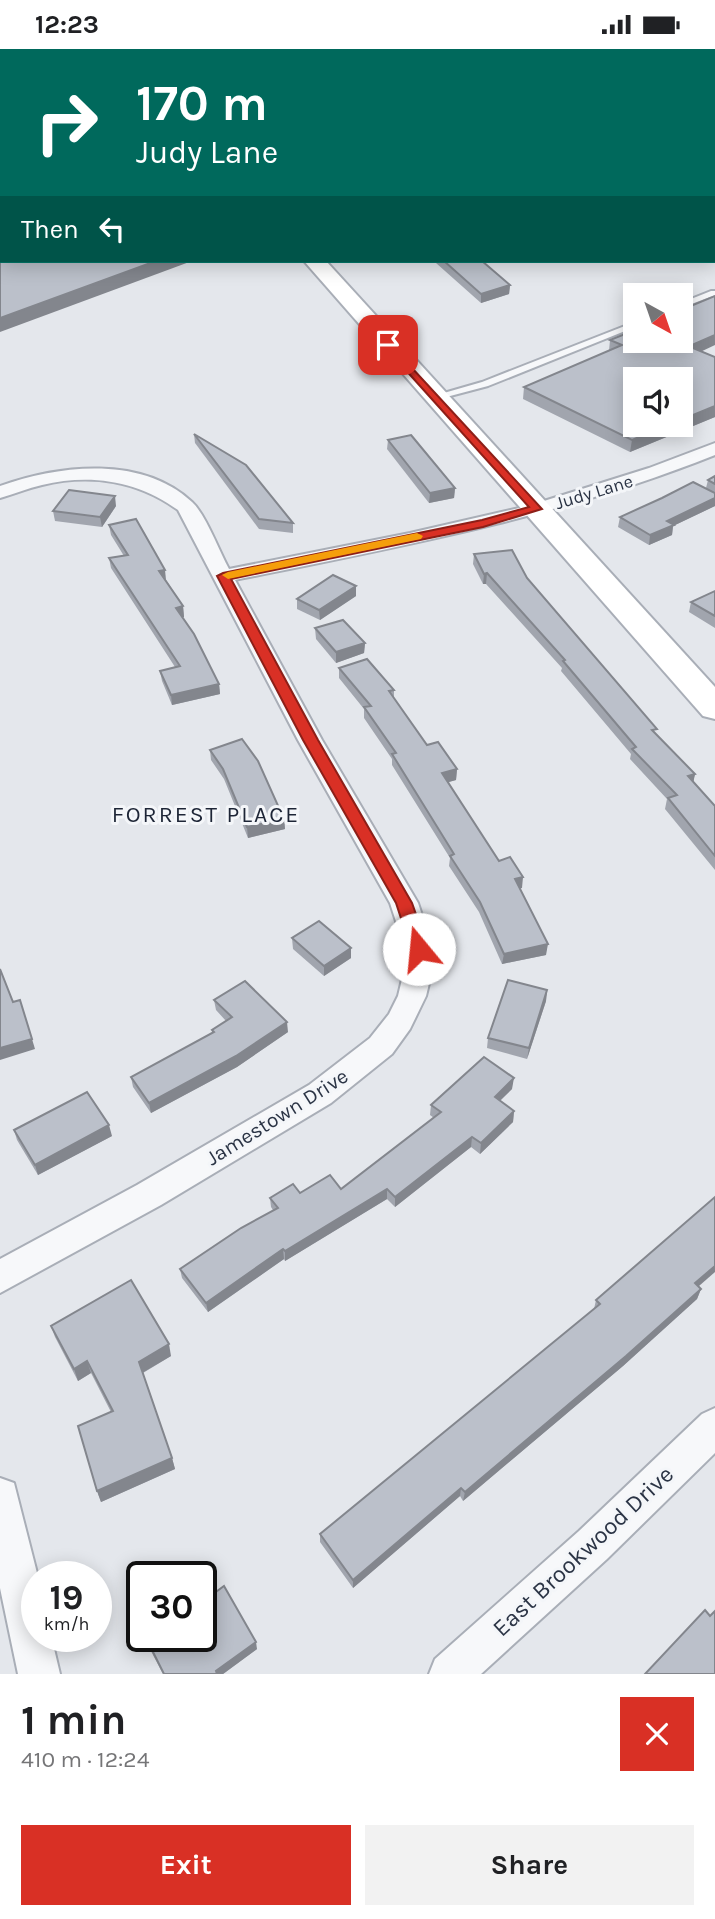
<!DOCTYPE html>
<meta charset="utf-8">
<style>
:root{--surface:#fff;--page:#f2f2f2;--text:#202124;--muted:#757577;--accent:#d93025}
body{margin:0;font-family:Karla,sans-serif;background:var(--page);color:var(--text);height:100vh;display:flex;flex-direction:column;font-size:26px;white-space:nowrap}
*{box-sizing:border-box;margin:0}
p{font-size:23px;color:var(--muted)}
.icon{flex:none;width:38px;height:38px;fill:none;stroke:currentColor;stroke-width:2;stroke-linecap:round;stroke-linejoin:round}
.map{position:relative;height:1625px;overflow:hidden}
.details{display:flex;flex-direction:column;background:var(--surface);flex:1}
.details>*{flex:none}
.guide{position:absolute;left:0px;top:0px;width:716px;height:214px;box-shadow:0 4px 18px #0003;background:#00695c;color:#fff;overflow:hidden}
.needle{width:46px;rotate:140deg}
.buttons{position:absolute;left:623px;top:234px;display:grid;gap:14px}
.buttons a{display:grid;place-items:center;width:70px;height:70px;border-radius:0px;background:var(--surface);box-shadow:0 4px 18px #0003;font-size:35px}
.speed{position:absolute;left:21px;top:1512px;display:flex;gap:14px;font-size:35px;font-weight:700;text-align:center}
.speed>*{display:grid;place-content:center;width:91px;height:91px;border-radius:50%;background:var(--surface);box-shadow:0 4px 18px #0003;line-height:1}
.speed small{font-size:18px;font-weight:400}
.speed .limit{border:4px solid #111;border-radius:10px;background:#fff;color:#111}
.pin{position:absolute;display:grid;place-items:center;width:60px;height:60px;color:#fff;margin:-30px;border-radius:14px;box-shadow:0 4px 10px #0006}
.me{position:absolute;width:77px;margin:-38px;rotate:343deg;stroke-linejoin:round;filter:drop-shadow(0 0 5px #0008)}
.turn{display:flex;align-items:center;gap:24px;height:147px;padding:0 21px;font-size:32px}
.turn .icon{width:91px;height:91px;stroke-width:2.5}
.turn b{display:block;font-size:49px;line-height:60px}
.then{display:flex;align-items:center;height:66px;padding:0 21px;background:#0003;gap:14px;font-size:26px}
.round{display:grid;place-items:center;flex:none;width:74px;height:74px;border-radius:0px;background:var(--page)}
.overview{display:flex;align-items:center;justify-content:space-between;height:119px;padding:0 21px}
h1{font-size:42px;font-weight:700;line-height:52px}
.button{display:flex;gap:14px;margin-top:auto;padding:14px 21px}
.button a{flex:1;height:80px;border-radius:0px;background:var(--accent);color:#fff;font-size:28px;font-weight:700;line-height:80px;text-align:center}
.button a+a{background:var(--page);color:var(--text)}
.status{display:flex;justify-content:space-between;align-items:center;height:49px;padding:0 35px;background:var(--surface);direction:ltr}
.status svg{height:19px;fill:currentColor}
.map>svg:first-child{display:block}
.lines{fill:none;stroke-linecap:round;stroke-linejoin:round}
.service-casing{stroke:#a9aeb7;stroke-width:4}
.minor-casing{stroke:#a9aeb7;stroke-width:4}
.tertiary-casing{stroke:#a9aeb7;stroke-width:4}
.secondary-casing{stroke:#a9aeb7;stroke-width:4}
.service{fill:#f7f8fa;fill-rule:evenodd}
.minor{fill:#f7f8fa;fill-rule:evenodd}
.tertiary{fill:#f7f8fa;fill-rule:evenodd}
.secondary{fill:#fff;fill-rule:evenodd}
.wall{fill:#a1a5ae}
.shaded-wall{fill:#83868d}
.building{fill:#bbc0ca;stroke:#83868d;stroke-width:2}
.route{fill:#d93025;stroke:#8d1f18;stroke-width:2}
.slow{fill:#f59e0b}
.labels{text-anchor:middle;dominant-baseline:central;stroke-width:6;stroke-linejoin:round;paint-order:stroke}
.far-street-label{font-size:18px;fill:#2b3445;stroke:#f4f6f9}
.street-label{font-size:21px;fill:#2b3445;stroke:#f4f6f9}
.neighbourhood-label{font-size:23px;letter-spacing:2px;fill:#1d2536;stroke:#f4f6f9}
.near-street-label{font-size:24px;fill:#2b3445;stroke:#f4f6f9}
</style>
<div class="status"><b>12:23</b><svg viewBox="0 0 49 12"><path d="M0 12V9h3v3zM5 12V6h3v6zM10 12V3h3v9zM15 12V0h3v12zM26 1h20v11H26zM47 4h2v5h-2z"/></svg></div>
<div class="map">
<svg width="715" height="1625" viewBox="0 0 715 1625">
<rect width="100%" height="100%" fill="#e4e7ec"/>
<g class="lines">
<g class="service-casing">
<g id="service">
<path d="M191,0l-2,2h-7l2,-2z"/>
<path d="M711,242h4v4l-34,13v-5z"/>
<path d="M635,273v5l-147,59 -53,14 -5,-3 52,-15z"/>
</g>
</g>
<g class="minor-casing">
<g id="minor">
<path d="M300,0h14l1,2h-14z"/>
<rect x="714" y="53" width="1" height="8"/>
<path d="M715,394v12c-155,62 -317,92 -480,125l87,160 96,163 15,46 -1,22 -6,25 -16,33 -18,25 -61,49 -170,102 -161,88v-34l137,-74 172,-100 61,-47 19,-24 9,-18 6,-25 1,-22 -15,-46 -92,-163 -120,-230c-40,-29 -87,-37 -136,-25 -14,3 -28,9 -42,13v-12c59,-21 142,-31 192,16 14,13 27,49 37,67l181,-36 118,-27 121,-38z"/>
<path d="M715,1359v45l-108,106 -126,115h-52l6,-15 144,-128 123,-117z"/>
<path d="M0,1429l14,5 24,94 -1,59h14l9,38h-42l-18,-86z"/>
</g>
</g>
<g class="tertiary-casing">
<path id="tertiary" d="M412,0h19l-21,2z"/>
</g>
<g class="secondary-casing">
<g id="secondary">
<path d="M123,0h16l2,2h-17z"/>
<path d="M304,212h22l389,426v32l-12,-3z"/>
</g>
</g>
<use href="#service" class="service"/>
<use href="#minor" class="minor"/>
<use href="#tertiary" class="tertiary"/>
<use href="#secondary" class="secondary"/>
</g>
<g class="wall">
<path d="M423,0h292v51l-1,-1v-48h-291z"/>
<path d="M437,212h45l28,24 -1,9 -28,9 -45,-40z"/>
<path d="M610,291l92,11 13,6v60l-85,35 -107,-53 1,-12 85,-36z"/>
<path d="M194,385l99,89v10l-34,-4 -64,-86z"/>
<path d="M388,391l67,48 -1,10 -25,5 -42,-54z"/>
<path d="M715,427v30l-42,20 -1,9 -23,10 -31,-18 2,-10 86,-29 2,-8z"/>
<path d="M116,457l-14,21 -47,-6 -2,-10z"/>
<path d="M109,476l57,55 17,26 1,11h-2l37,67 1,10 -48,11 -10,-24 -2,-10 15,-4 -64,-99 -2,-10 15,-2 -13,-21z"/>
<path d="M474,505l53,24 129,156 39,40 -2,8 22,24v64l-50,-61 2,-10 -37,-40 1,-5 -70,-83 1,-3 -76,-84h-3l-10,-20z"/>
<path d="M715,542v37l-26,-16 2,-10z"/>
<path d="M356,547l-36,24 -23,-11v-10z"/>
<path d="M315,579l50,15 -1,10 -28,10 -20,-24z"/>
<path d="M339,619l55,22v8l33,47 30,24 -1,11 -8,2 51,79 23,27h-2l26,67 -44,9 -23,-52 -30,-46 1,-8 -58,-93v-6l-28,-41v-9l-25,-31z"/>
<path d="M210,701l74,69 1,10 -37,9 -24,-59 -13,-19z"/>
<path d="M292,889l59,20 -27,18 -31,-27z"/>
<path d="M547,941l-1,11 -19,58 -40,-11 1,-10z"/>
<path d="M214,951l74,32 -51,35 -86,46 -18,-26 -2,-10 81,-43v-4l14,-9 -10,-11z"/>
<path d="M512,1040l-12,12 14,10 -1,11 -33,32 -9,-7 -76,60 -8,-8 -102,62 -1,-2 -76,53 -26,-34 -2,-9 93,-59 -2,-3 -1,-9 30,-5 41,-4 93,-71 -4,-3 1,-10z"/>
<path d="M14,1081l98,6 -74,39 -21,-35z"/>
<path d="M698,1238l3,2 -4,10 -74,67 -160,135 -3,-5 -107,92 -33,-46v-8l274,-225 2,-9z"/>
<path d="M51,1277l120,30 -28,17 29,85 3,11 -74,33 -4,-11 14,-79 -20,-39 -13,8 -23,-44z"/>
<path d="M143,1587h58l56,13 -34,25h-60z"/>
</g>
<g class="shaded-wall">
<path d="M156,212h36l-192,71v-14z"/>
<path d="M510,236l-1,9 -28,9v-9z"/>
<path d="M715,286v10l-34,16 2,-12z"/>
<path d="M715,357v11l-85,35 2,-12 36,-15h13v-5z"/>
<path d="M455,439l-1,10 -25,5 1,-10z"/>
<path d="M115,447l1,10 -14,21 -2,-10z"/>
<path d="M715,449v8l-42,20 -1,9 -23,10 1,-10 17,-14z"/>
<path d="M165,521l1,10 -7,-9z"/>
<path d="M487,524l-1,11h-3l1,-10z"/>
<path d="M356,537v10l-36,24 -1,-10z"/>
<path d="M183,557l1,11 -7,1 -1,-10z"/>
<path d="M365,594l-1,10 -28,10v-11z"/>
<path d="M219,635l1,10 -48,11 -1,-10z"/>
<path d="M457,720l-1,11 -14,4v-11z"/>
<path d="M695,725l-2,10 -5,-8z"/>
<path d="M284,770l1,10 -37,9 -1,-11z"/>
<path d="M523,828l-1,11 -8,2 1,-11z"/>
<path d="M548,895l-2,11 -44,9 2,-10z"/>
<path d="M351,899v10l-27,18v-10z"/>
<path d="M547,941l-1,11 -19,58 2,-11z"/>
<path d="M287,973l1,10 -51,35 -86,46 -2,-10z"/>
<path d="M32,990l3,10 -35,11v-12z"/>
<path d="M514,1029l-2,11 -19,18 2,-10z"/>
<path d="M514,1062l-1,11 -33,32 1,-11z"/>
<path d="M109,1076l3,11 -74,39 -3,-10z"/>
<path d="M472,1088l-1,10 -76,60v-10z"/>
<path d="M387,1140v10l-102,62v-10z"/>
<path d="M283,1200l1,10 -76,53 -2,-9z"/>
<path d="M715,1217v6l-24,21 4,-10z"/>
<path d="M701,1240l-4,10 -74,67 -160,135 2,-9z"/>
<path d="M169,1295l2,12 -29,17 -3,-11z"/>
<path d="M87,1312l4,12 -13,8 -4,-12z"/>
<path d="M172,1409l3,11 -74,33 -4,-11z"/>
<path d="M461,1439l-1,8 -107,92v-8z"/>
<path d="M256,1593l1,7 -34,25h-6l-1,-3z"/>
</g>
<g class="building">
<path d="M192,0h104l4,2h-106z"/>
<path d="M433,0h282v11h-1v-9h-276z"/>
<path d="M714,17l1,3v14h-1z"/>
<path d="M714,69l1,1v44l-1,-1z"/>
<path d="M2,103v109h154l-156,57v-164z"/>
<path d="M444,212h38l28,24 -29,9z"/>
<path d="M715,247v39l-32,14 10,-1 22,9v49l-34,14v-40h-46v45h33l-36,15 -108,-53 98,-42 -12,-5 25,-10v11h46v-31z"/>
<path d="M194,385l52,31 47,58 -34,-4z"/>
<path d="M411,386l44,53 -25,5 -42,-53z"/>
<path d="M715,427v8l-7,-4z"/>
<path d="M693,433l22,11v5l-48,23 7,4 -24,10 -30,-18 42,-19z"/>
<path d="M69,441l46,6 -15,21 -47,-6z"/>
<path d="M136,470l29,51 -6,1 24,35 -7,2 18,26 25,50 -48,11 -11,-24 20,-5 -71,-108 19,-3 -19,-30z"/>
<path d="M512,501l15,28 130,151 -5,1 43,44 -7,2 27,30v50l-47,-58 9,-3 -45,-46 4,-2 -73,-86 2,-1 -78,-87 -3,1 -10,-20z"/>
<path d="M333,526l23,11 -37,24 -22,-11z"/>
<path d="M715,542v25l-24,-14z"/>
<path d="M343,571l22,23 -29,9 -21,-24z"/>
<path d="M367,610l27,31 -5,1 38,54 11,-3 19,27 -15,4 57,88 11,-4 13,20 -8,2 33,65 -44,10 -24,-52 -30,-46 4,-2 -62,-100 4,-1 -32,-46 7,-1 -32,-38z"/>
<path d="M242,690l16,22 26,58 -37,8 -24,-58 -13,-19z"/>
<path d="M319,872l32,27 -27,18 -32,-28z"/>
<path d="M0,920l13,33 7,-2 12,39 -32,9z"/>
<path d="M508,931l39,10 -18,58 -41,-10z"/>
<path d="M245,932l42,41 -51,34 -87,47 -18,-26 83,-45 -2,-2 20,-13 -18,-17z"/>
<path d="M484,1008l30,21 -19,19 19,14 -33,32 -9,-6 -77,60 -8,-8 -102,62 -2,-2 -77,54 -26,-34 61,-41 37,-20 -8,-10 23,-14 7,9 30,-18 11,14 100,-77 -10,-7z"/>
<path d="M87,1043l22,33 -74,40 -21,-35z"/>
<path d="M715,1148v69l-20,17 6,6 -75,67 -161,136 -4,-4 -108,92 -33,-46 280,-230 -4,-4z"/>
<path d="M131,1231l38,64 -30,18 33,96 -75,33 -19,-65 35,-15 -26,-50 -13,8 -23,-43z"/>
<path d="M224,1537l32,56 -40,29 1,3h-53l-19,-38h56v-33z"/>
<path d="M705,1561l5,6 5,-5v63h-70z"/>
<path d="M142,1564v18l-7,-14z"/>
</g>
<path class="route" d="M388,293l154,167 -59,18 -252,52 87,161 94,163 16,46 -3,4h-12l-2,-4 -15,-46 -93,-163 -86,-164 6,-3 259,-53 47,-13 -144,-160v-4z"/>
<path class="slow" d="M417,484l6,3 -2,3 -193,40 -6,-4 6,-3z"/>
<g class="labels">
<g class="far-street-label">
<text transform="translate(594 443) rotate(-17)">Judy Lane</text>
</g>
<g class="street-label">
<text transform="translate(277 1068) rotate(-32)">Jamestown Drive</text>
</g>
<g class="neighbourhood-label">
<text x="206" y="765">FORREST PLACE</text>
</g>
<g class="near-street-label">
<text transform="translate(583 1502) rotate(-43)">East Brookwood Drive</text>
</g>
</g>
</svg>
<div class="buttons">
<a><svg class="needle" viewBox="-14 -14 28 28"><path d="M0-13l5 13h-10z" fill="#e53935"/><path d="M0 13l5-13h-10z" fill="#757577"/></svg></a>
<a><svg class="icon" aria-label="sound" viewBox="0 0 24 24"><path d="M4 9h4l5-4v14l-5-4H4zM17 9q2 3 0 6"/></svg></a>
</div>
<div class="speed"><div>19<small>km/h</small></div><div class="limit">30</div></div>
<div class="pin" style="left:388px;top:296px;background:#d93025"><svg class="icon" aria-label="arrive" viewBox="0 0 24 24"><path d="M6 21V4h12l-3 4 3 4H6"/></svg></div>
<svg class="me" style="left:419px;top:900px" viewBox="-20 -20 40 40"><circle r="19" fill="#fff"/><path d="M0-13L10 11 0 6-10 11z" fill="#d93025"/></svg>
<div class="guide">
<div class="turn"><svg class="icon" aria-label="right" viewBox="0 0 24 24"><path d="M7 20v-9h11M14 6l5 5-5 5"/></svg><div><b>170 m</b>Judy Lane</div></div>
<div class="then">Then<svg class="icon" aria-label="left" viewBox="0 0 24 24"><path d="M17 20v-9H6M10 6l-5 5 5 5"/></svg></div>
</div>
</div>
<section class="details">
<div class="overview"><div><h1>1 min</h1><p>410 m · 12:24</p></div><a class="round" style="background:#d93025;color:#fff"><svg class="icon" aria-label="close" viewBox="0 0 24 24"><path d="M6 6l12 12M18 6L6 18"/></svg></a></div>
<div class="button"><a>Exit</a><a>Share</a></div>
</section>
